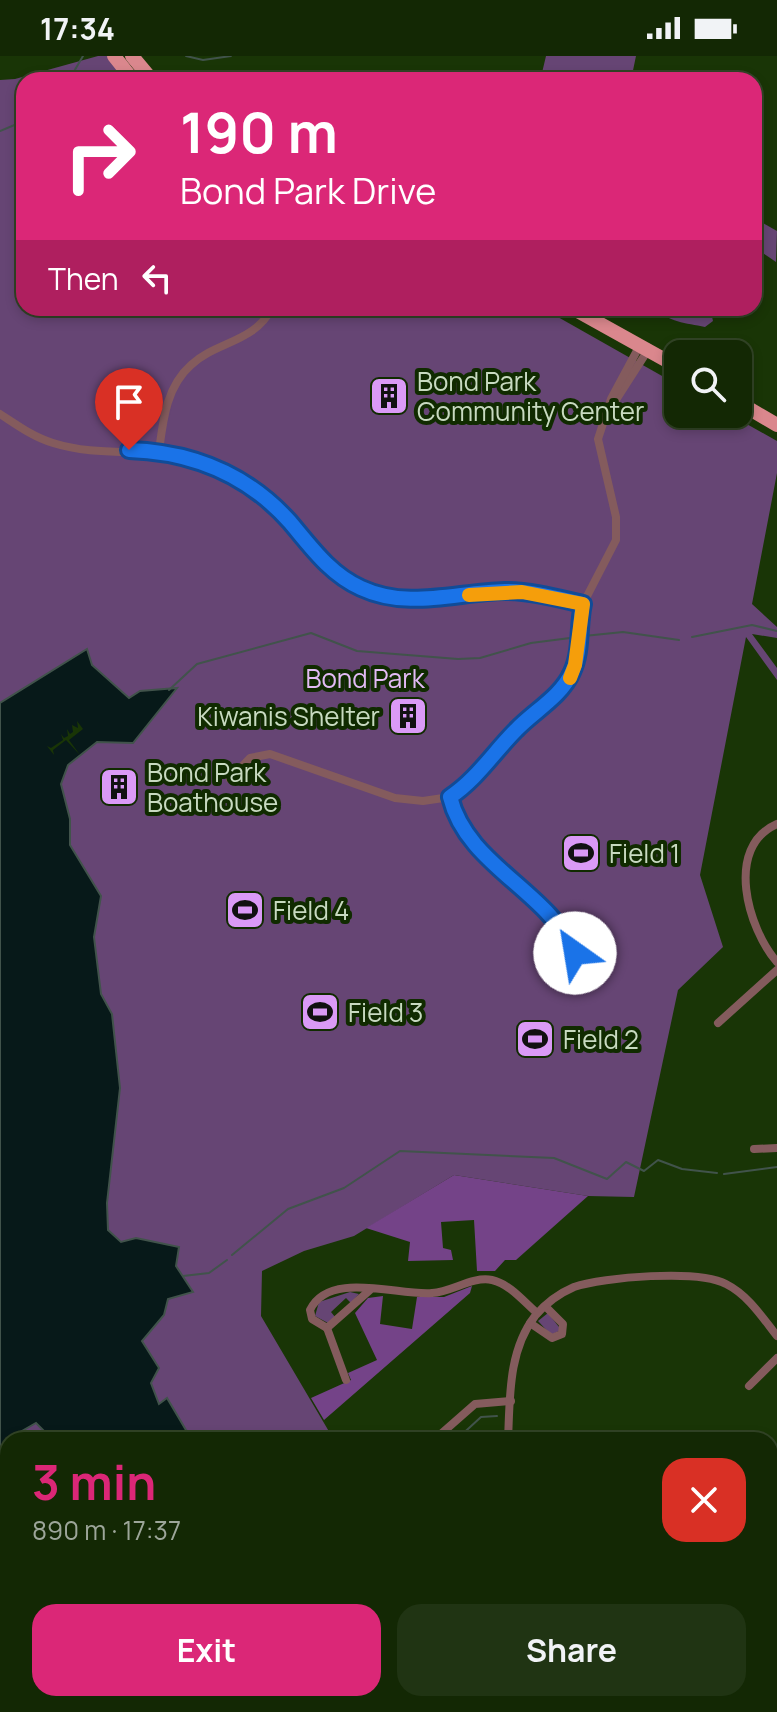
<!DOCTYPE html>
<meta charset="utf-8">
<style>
:root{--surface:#132804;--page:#203413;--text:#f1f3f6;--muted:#9da69a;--line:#324426;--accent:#db2777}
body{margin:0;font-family:Manrope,sans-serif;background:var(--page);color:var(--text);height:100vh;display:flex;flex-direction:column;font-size:30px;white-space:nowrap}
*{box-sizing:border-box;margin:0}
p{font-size:26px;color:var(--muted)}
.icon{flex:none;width:44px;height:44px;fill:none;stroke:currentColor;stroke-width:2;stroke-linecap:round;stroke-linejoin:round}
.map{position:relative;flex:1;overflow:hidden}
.sheet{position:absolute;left:0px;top:1376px;width:778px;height:280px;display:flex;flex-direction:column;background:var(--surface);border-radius:24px 24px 0 0;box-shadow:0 4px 12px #0003,0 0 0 2px var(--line)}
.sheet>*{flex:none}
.hud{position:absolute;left:16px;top:16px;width:746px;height:244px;border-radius:24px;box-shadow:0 4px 12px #0003,0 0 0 2px var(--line);background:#db2777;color:#fff;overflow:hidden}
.buttons{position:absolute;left:664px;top:284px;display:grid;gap:16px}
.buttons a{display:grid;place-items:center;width:88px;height:88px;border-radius:16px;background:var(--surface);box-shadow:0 4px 12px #0003,0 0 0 2px var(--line);font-size:40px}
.pin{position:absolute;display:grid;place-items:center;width:68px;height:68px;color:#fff;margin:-82px -34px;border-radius:50% 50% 50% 0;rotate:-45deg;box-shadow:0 0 8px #0007}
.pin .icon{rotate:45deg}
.me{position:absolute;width:88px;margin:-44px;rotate:328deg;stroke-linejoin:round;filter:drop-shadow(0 0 6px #0008)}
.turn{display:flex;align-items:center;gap:28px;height:168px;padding:0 32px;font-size:36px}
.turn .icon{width:104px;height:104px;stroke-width:2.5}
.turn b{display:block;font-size:56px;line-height:68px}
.then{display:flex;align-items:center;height:76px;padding:0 32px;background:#0003;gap:16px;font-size:30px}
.round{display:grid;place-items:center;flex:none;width:84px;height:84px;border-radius:24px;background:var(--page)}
.overview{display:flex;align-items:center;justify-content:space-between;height:136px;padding:0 32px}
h1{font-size:48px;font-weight:700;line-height:60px;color:var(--accent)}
.cta{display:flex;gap:16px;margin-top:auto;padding:16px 32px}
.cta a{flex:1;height:92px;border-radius:24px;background:var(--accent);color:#fff;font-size:32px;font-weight:700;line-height:92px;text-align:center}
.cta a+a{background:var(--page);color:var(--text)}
.status{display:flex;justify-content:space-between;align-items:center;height:56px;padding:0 40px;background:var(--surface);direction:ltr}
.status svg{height:22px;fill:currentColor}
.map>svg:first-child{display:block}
.green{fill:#664574}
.forest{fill:#744388}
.water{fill:#071919;stroke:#41534b;stroke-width:2}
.pier{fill:#193506}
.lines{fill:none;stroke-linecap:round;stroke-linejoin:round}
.stream{stroke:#41534b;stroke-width:2}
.street{stroke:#845b5d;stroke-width:8}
.primary{stroke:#da878d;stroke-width:14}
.route-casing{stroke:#114b97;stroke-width:20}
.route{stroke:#1a73e8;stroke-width:14}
.slow{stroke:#f59e0b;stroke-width:14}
.labels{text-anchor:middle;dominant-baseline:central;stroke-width:8;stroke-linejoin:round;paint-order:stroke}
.poi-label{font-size:26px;fill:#c8dac0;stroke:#102b00;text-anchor:start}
.park-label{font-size:26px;fill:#e3bbf5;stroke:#102b00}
</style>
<div class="status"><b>17:34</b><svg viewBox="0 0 49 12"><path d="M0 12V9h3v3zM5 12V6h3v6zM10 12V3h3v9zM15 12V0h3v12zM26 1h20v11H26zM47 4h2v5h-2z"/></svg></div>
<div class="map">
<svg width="777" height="1656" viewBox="0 0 777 1656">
<rect width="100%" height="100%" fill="#193506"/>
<g class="green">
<path d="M98,0h9l19,24h-102v228h518l136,77v29h51l48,27v32l-25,131 25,23v11l-25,-4 25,34v12l-31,-43 -46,238 23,72 -45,43 -44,207 -46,-1 -134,-21 -100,61 -50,15 -42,20 -1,45 73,124h-326v81l-8,8v-1449l15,-1z"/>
<path d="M546,0h90l-5,24h-109l1,-6 18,3z"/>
<path d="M754,162l23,13 -1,31 -22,-15z"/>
<path d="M654,252h56l3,13 -8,6c-19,-4 -37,-5 -51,-19z"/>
<path d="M350,1236l9,2 -8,9 -5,-5 -15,14 4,5 -7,6 -13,-7 4,-14z"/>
<path d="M548,1257l11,14v4l-8,4 -13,-14z"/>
</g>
<g class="forest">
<path d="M454,1119l134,21 -72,64h-11l-10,11h-18l-3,-51 -33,2 2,26 8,2 2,10 -45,1 2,-19 -44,-14z"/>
<path d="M472,1230l-2,7 -146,127 -13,-22 40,-18 -3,-7 29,-13 -22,-47 13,-15 15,-2 -3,28 32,5 5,-32h27z"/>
</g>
<path class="water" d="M87,593l5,16 37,33 11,-7 37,-3 -44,55 -36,-1 -29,23 -7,19 9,35v26l31,51 -7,41 7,57 11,20 8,74 -13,115 1,27 13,12 15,-4 43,9 -3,19 17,26 -25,7 -4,16 -22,26 17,27 -8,15 8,21 8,-6 19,32 11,10h-144l-17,-17 -28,16v22l-8,9v-767z"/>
<path class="pier" d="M77,665l6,8 -14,11 11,15 -14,-15 -13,10 1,5 -7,-9 4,2 12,-8 -2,-6 3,4 4,-2 -1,-7 3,5 3,-2 -1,-7 6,3z"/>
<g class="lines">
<g class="stream">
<path d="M186,0l17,4 28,-4"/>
<path d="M69,24l14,-24"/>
<path d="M0,75l24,-10"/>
<path d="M584,580l39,-4 56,8"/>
<path d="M692,581l60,-12 25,6"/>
<path d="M169,634l28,-26 114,-31 46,18 101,8 22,-1 51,-15 39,-5"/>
<path d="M724,1118l53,-7"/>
<path d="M232,1199l56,-46 56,-21 56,-37 154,7 53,21 19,-17 18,9 14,-11 24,9 35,4"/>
<path d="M183,1220l26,-3 18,-13"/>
<path d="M456,1384l25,-23 16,-1"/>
<path d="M452,1648l5,8"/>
</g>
<g class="street">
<path d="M612,350l36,-56"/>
<path d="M0,358c17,11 33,23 53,29 58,18 111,-2 172,28 62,31 87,104 154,123 42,13 83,-2 126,-3 26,0 52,7 78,13"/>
<path d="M159,395c4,-30 7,-64 32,-86 26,-24 63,-22 81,-57"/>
<path d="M230,723l20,-21 20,-4 125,44 28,3 27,-4 25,-19 43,-51 41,-35 16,-27 8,-61 33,-64v-23l-18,-78 13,-40 29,-54"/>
<path d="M450,741l9,29 13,16 93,89 10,22 9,3"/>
<path d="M777,768c-53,23 -29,105 0,138"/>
<path d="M718,967l59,-53"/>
<path d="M754,1093l23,-1"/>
<path d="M370,1234l-43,38 -15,-9 -2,-9c19,-40 88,-14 122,-17 20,-1 40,-17 60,-13 18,4 32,22 45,33"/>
<path d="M530,1267l22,15 10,-4 1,-10 -18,-18"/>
<path d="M327,1272l19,52"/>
<path d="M749,1330l28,-28"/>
<path d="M434,1384l41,-36 36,-3"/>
<path d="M508,1384c2,-42 0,-89 27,-124 10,-12 25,-23 39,-29 29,-10 125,-18 152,-3 22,11 36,33 51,52"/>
<path d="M770,1499h7"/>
<path d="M0,1537l8,-7"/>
<path d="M239,1648l1,8"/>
<path d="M362,1648l9,8"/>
<path d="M493,1648l7,8"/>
<path d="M622,1648l14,8"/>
<path d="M746,1648l4,8"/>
<path d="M607,1656l5,-8"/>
<path d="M645,1656l5,-8"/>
</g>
<g class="primary">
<path d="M114,0l19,24"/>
<path d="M132,0l20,24"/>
<path d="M572,252l106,59"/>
<path d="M738,346l39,23"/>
</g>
</g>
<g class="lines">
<g class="route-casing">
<path id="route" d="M129,394c64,2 118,24 161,72 21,25 40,52 71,66 47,22 95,4 144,3 26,0 52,7 78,13 -5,21 -1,47 -11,68 -11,25 -38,39 -56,58 -23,23 -39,49 -66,67 17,69 98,93 125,156"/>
</g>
<use href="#route" class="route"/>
<path class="slow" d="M469,539l53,-3 61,12 -8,61 -5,13"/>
</g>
<defs>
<g id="building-square" transform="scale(2)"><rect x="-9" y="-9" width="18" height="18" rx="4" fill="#da9af6" stroke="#102b00"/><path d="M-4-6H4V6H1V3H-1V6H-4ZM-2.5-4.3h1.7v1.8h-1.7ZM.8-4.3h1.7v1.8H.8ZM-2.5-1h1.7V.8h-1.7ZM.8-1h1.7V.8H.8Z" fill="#111"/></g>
<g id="stadium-square" transform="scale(2)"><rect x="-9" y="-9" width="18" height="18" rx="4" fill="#da9af6" stroke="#102b00"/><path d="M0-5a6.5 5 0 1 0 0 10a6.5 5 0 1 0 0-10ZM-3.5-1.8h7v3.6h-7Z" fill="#111"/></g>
</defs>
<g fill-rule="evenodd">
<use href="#building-square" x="389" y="340"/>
<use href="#building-square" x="408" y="660"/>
<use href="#building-square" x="119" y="731"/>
<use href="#stadium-square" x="581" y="797"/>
<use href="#stadium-square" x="245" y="854"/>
<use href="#stadium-square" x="320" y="956"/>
<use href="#stadium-square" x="535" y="983"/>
</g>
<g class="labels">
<g class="poi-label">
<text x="417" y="325">Bond Park<tspan x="417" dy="30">Community Center</tspan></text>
<text x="380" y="660" text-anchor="end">Kiwanis Shelter</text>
<text x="147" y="716">Bond Park<tspan x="147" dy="30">Boathouse</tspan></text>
<text x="609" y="797">Field 1</text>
<text x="273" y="854">Field 4</text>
<text x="348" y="956">Field 3</text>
<text x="563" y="983">Field 2</text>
</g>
<g class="park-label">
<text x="365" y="622">Bond Park</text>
</g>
</g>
</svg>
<div class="buttons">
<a><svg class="icon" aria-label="search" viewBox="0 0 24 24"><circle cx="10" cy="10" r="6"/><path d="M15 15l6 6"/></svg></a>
</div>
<div class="pin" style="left:129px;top:394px;background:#d93025"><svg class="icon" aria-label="arrive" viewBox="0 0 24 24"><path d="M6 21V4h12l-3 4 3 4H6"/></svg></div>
<svg class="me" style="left:575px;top:897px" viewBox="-20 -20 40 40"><circle r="19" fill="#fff"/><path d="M0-13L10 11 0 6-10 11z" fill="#1a73e8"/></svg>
<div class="hud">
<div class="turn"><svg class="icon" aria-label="right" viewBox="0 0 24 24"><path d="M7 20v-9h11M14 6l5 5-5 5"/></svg><div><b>190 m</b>Bond Park Drive</div></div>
<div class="then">Then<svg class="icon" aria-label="left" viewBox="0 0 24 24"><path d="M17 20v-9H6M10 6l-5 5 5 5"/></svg></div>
</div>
<section class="sheet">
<div class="overview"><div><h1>3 min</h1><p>890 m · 17:37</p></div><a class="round" style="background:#d93025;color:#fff"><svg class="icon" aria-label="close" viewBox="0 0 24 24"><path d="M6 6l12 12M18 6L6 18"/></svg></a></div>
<div class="cta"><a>Exit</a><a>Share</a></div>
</section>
</div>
